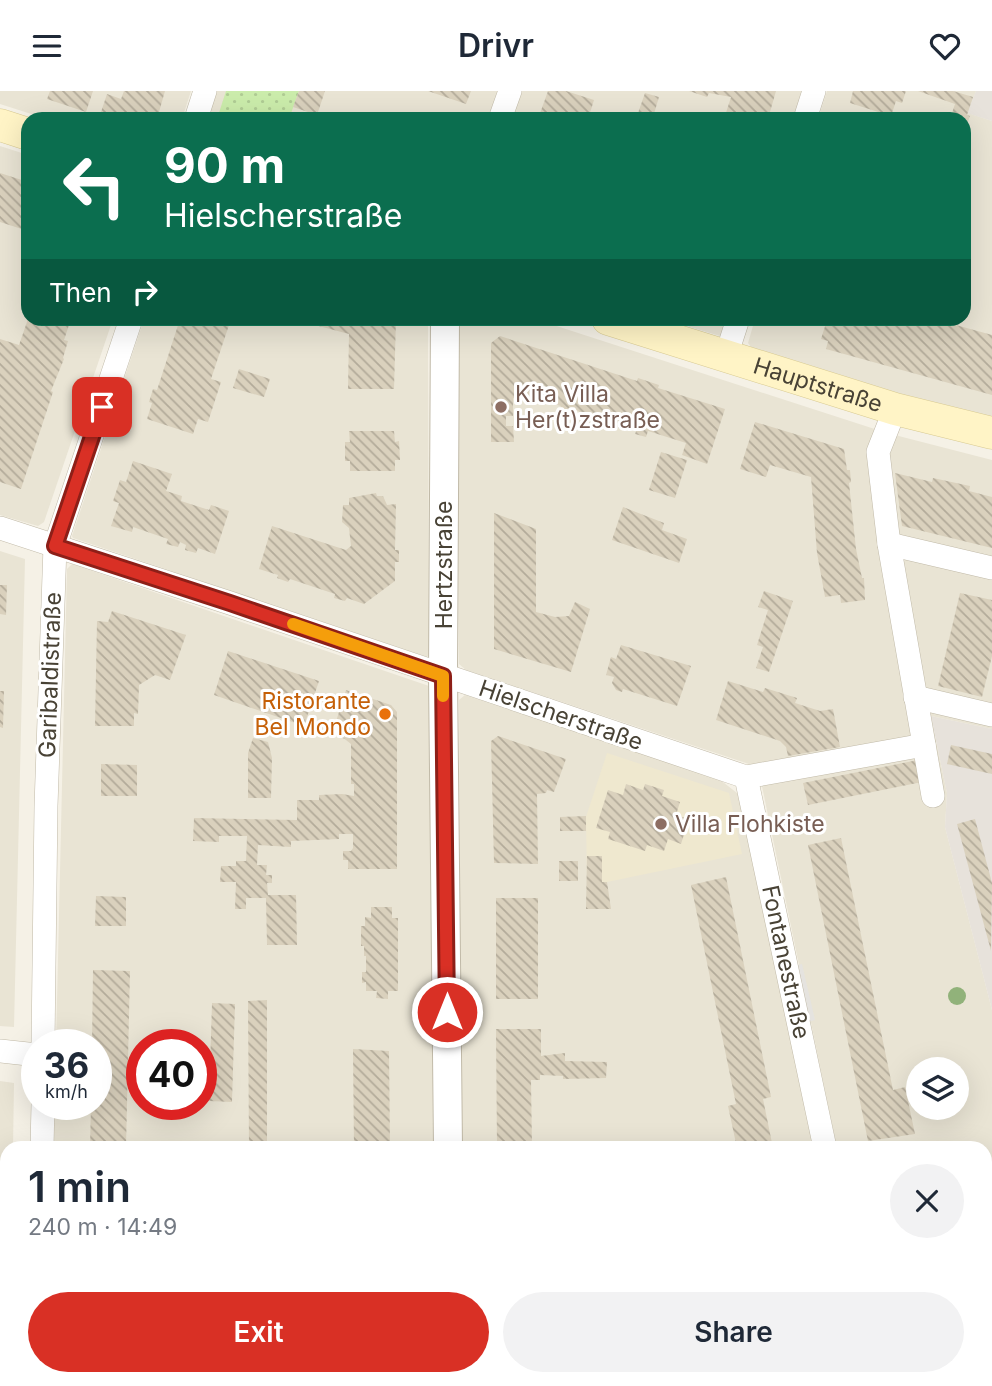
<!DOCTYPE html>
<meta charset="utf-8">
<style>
:root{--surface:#fff;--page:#f2f2f3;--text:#1f2937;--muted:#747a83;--accent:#d93025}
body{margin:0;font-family:Inter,sans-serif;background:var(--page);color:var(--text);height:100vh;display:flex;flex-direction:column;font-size:26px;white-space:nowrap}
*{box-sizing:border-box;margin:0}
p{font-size:23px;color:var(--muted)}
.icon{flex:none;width:38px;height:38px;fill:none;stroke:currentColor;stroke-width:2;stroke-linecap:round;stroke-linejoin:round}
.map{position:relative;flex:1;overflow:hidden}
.side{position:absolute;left:0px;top:1050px;width:992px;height:245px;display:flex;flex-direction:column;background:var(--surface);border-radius:21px 21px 0 0;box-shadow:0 7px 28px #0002}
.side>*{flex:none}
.guide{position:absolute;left:21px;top:21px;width:950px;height:214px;border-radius:21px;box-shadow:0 7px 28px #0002;background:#0b6e4f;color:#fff;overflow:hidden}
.controls{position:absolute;left:906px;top:966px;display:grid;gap:14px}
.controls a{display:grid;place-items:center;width:63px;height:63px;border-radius:50%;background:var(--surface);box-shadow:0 7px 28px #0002;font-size:35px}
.speed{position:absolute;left:21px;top:938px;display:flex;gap:14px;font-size:35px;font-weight:700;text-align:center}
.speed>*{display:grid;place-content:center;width:91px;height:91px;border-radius:50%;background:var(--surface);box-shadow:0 7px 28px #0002;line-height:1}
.speed small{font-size:18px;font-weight:400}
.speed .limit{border:10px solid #d22;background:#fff;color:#111}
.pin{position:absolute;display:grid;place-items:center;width:60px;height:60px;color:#fff;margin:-30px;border-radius:14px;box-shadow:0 4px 10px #0006}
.me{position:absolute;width:77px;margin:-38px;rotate:0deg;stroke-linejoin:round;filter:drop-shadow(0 0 5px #0008)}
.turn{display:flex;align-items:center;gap:24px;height:147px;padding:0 28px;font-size:32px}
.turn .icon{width:91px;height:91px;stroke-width:2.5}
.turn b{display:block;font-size:49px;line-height:60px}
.then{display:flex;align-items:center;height:66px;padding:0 28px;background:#0003;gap:14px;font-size:26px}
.round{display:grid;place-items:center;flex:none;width:74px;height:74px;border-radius:37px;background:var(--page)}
.headline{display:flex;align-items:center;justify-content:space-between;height:119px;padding:0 28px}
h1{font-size:42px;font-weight:600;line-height:52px}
.action{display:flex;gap:14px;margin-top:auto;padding:14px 28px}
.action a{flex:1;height:80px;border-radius:42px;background:var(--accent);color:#fff;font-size:28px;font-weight:600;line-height:80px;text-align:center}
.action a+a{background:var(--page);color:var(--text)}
header{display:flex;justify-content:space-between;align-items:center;height:91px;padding:0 28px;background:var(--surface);font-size:32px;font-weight:600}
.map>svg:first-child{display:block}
.residential{fill:#e9e4d4;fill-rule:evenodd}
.industrial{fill:#e7e2db}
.education{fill:#efe8cf}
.park{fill:url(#park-dots)}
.parking{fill:#e5e3df}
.building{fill:url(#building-back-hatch)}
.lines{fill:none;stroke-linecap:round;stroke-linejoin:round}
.minor-casing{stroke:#c1baa8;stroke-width:24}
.tertiary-casing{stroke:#c1baa8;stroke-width:30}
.secondary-casing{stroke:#d8ca92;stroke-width:33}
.minor{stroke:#fff;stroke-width:23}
.tertiary{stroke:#fff;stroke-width:28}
.secondary{stroke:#fff4c6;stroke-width:32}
.tree{fill:#91b27a}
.route-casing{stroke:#8d1f18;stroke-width:18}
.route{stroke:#d93025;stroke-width:12}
.slow{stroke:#f59e0b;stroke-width:12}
.education-dot{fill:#8d6e63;stroke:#fff;stroke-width:2.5}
.food-dot{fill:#e8710a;stroke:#fff;stroke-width:2.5}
.labels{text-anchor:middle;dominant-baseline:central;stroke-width:6;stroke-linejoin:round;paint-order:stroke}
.street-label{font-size:23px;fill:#484235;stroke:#fff}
.education-label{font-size:23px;fill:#785e54;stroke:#fff;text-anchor:start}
.food-label{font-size:23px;fill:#c56008;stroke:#fff;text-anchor:end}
</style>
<header><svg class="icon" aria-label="menu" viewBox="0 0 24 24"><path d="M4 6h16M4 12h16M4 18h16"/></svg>Drivr<svg class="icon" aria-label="heart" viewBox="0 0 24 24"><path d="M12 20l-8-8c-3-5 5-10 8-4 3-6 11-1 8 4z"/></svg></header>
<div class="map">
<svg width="992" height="1295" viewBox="0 0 992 1295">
<defs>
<pattern id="park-dots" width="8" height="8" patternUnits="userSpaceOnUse" patternTransform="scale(1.75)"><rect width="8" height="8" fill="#cbecab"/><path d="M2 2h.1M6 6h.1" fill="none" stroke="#b0cc94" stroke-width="1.8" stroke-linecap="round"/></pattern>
<pattern id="building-back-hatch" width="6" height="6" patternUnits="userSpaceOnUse" patternTransform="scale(1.75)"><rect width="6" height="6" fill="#dad1bd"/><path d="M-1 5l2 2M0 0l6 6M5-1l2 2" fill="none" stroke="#b3ab9a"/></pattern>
</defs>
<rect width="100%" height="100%" fill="#f5f1e6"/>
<g class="residential">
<path d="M0,0h191l-9,28h-135l-47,-15z"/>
<path d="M215,0h283l-9,28h-283z"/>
<path d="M521,0h281l-9,28h-281z"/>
<path d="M827,0h149l-8,22 24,8v301l-118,-35 -123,-40 -3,-4 7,-24h209v-200h-146z"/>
<path d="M0,55l28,9v164h85l-69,203 -6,4 -38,-11z"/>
<path d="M144,228h284l1,336 -2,2 -354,-119 -1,-2z"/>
<path d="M457,228h78l352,114 105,27v269l-61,-13 16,77 -2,34 47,183v376h-106l-1,-7h100v-231h-148l-79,-381 -292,-97 -7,-6zM919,978h38v39h-38z"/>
<path d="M663,228h66l-9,17z"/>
<path d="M0,460l25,8 -11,468 -14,-1z"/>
<path d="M72,473l357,122 4,462h-379l1,-44h41v-59h-40l11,-476zM142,954h59v59h-59z"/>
<path d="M465,604l254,84 18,14 5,10 72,345h-353l-2,-448z"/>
<path d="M0,990l14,2 -1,65h-6v161l-7,3z"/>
<path d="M127,1288h307v7h-301z"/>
<path d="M463,1288h399l2,7h-401z"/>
</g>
<g class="industrial">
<path d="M976,0h16v30l-25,-8z"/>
<path d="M931,625l61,13v281l-47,-183 2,-34z"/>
</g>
<path class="education" d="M607,662l122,40 13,61 -135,28 -20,1 -1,-66z"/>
<g class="park">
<path d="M226,0h73l-10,28h-72z"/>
<path d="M7,1218v70h65l6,7h-78v-74z"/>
</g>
<path class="parking" d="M802,873l13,56 -7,2 -13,-56z"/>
<g class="building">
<path d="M50,0h43l-7,21 -39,-13z"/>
<path d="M124,0h41l-8,28h-46l-11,-4 7,-21 14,5z"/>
<path d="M299,0h26l-8,24 -24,-8z"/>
<path d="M428,0h43l-5,13z"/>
<path d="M548,0h18l28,9 -6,19h-50z"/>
<path d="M689,0h87l-8,28h-44l7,-22 -22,-4 -2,4z"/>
<path d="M853,0h53l-4,12 -6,-2 -5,15 -41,-13z"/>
<path d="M918,0h35l20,6 -6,18 3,1 -4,11 -2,-1v-7h-14l5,-15z"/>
<path d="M645,2l14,4 -6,20 -15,-4z"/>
<path d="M0,82l28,9v49l-28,-9z"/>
<path d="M28,228h43l-7,21 4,1 -5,17 1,1 -13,32 2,1 -32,97 -21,-7v-143l19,6z"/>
<path d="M180,228h51l-20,60 10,3 -13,40 -10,-3 -5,15 -46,-15 5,-16 -3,-1 4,-13 4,1z"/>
<path d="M292,228h104l-2,70h-46l1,-55z"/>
<path d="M834,228h100l58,16v60l-166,-46 2,-8 -7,-2 6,-19 6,2z"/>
<path d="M500,245l137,45 1,-3 21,7 -1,3 67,21 -18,55 -25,-9 4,-12 -38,-12 -2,6 -11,-3 2,-5 -8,-3 -1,5 -10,-3 1,-5 -30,-10 -2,6 -10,-3 2,-5 -9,-3 -1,5 -10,-3 2,-4 -39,-11 -2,6 -7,-3v18h-7v10h7l1,16h-23v-99z"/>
<path d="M239,278l31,10 -6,18 -31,-9z"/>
<path d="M755,331l89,27 3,21h3l1,12 -2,1 7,66 6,29h2l1,22 -24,3 -1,-8 -15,2 -8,-44 -6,-76 -41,-12 -4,12 -26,-8z"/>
<path d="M349,340h45l1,11 4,-1 1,19h-5v11h-45v-10h-5v-19h5z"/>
<path d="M661,361l26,8 -12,38 -26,-8z"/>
<path d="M133,370l39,13 -6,17 16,5 -1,5 28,9 2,-5 18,6 -14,43 -17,-6 -2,5 -11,-3 1,-5 -6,-3 -2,5 -12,-3 2,-5 -35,-12 -1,5 -21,-6 8,-23 -6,-2 7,-21 6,2z"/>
<path d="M895,382l37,9 1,-4 37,8 -1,5 23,6v51l-90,-22z"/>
<path d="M376,402l1,3h6l4,9 9,-1 -1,46h4v12h-4v19l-31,23 -17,-6 -2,3 -11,-3 1,-4 -45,-15 -2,3 -11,-4 1,-3 -19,-6 13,-43 74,24 5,-4 -2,-18 -7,-6 1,-17h6v-7z"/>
<path d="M623,416l41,16 -2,7 25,9 -8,24 -67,-23z"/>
<path d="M494,422l42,16v83l19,5 14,-1 6,-14 15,7 -19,63 -77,-23z"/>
<path d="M0,494h7l-1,30 -6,-1z"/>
<path d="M764,500l29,10 -24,71 -13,-4 7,-21 -6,-2 11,-35 -10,-3z"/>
<path d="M960,502l32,7v56l-10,41 -44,-11z"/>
<path d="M112,520l74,24 -16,45 -15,-5 -16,10 -1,29 -4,-1v13h-39l2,-105 11,1z"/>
<path d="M621,554l70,21 -14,40 -54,-17 -1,3 -6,-2 -4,-7 2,-6 -8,-2 5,-18 5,2z"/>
<path d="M228,560l91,30 -15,45 -90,-31z"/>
<path d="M728,590l35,11 2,-4 32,10 -2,5 25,8 13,-2 7,38 -52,9 -2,-9 -6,-6 -64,-21z"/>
<path d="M346,599l45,15 6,7v157h-49v-9h-5v-9h8l2,-3v-14h-14v5l-48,2v6l-33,-2 -1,20h10l-1,10h6v8h-5l1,12h28l1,50h-30l-1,-47h-20v11h-11l1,-27h-16l1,-16h15v-5h10l1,-25h-28v6l-26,-1 1,-23 103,2v-20h22v-5l23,-1 12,2v-12h-3v-40l-6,-5 -13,-5z"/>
<path d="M0,600h4l-1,37 -3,-1z"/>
<path d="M498,645l68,23 -12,33 -7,-2 -1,3 -9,1 1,70 -44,-1 -3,-122z"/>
<path d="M253,647l15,4 4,16 -1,40h-23v-45z"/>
<path d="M951,654l41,9v20l-45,-10z"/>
<path d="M918,669l4,22 -114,23 -5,-22z"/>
<path d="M101,673l36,1v31h-36z"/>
<path d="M626,693l17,6 2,-6 19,6 -2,6 18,6 -4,13 13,4 -8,25 -13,-5 -4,12 -17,-6 -2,6 -37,-12 2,-7 -14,-4 12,-38 15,5z"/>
<path d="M586,725v15h-26v-14z"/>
<path d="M975,728l17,64 -1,68 -34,-127z"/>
<path d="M841,747l52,252 12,-3 10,47 -47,7 -60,-296z"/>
<path d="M587,765h15v26h5l4,27h-25z"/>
<rect x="559" y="770" width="19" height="20"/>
<path d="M726,786l45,220 -8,2 10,49h-36l-9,-42 8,-2 -45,-219z"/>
<path d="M96,805l30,1v29h-31z"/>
<rect x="496" y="807" width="42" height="101"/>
<path d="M371,816h21v11h6v73h-10v8l-12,-1 1,-7h-11v-9l-4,1v-11h4v-16h-2v-10h-3v-20h4v-9l6,1z"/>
<path d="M93,879l37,1 -4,177h-36l1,-44h5v-59h-4z"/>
<path d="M267,909v148h-18l-1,-147z"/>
<path d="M212,912l23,1 -3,98 -23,-1z"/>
<path d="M496,938h45v27l24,-3v8l42,1 -1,16 -43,1v-3l-23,-1v5h-9l1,68h-35z"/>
<path d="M353,958l36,2 1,97h-36z"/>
<path d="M990,1120l2,13 -7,2v-14z"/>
<path d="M175,1288h60l6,7h-60z"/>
<rect x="365" y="1288" width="36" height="7"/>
<rect x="498" y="1288" width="37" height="7"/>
<path d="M790,1288h34l1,7h-33z"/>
<path d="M919,1288h34l1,3 -33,4z"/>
</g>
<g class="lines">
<g class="minor-casing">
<g id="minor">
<path d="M196,28l9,-28"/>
<path d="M500,28l10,-28"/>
<path d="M805,28l9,-28"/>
<path d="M726,265l12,-37"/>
<path d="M895,318l-17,43 11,92 44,252"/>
<path d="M0,437l230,75 516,174 178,-32"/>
<path d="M889,453l103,24"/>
<path d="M915,606l77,18"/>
<path d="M746,686l79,371"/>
<path d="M43,954l3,-239 9,-260 76,-227"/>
<path d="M0,960l37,4"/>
<path d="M42,1057l1,-44"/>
<path d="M107,1288l7,7"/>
<path d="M873,1288l1,7"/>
</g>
</g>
<g class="tertiary-casing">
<g id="tertiary">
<path d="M445,228l-2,357 5,472"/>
<path d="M450,1288v7"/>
</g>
</g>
<g class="secondary-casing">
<g id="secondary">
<path d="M0,34l28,9"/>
<path id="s1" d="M608,228l287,90 97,24"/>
</g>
</g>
<use href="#minor" class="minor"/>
<use href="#tertiary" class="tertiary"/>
<use href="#secondary" class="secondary"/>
</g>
<circle class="tree" cx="957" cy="905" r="9"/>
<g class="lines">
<g class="route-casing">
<path id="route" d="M102,316l-47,139 175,57 213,73 4,336"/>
</g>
<use href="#route" class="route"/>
<path class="slow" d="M293,533l150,52v20"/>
</g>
<g class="education-dot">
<circle cx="501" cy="316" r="7"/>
<circle cx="661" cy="733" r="7"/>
</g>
<circle class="food-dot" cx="385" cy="623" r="7"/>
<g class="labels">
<g class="street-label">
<text stroke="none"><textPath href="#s1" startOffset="220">Hauptstraße</textPath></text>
<text transform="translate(444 474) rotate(-90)">Hertzstraße</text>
<text transform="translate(50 584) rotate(-88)">Garibaldistraße</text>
<text transform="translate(561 624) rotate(19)">Hielscherstraße</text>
<text transform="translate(786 871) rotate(78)">Fontanestraße</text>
</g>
<g class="education-label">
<text x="515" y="303">Kita Villa<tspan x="515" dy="26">Her(t)zstraße</tspan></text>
<text x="675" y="733">Villa Flohkiste</text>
</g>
<g class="food-label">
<text x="371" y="610">Ristorante<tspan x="371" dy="26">Bel Mondo</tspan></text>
</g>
</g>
</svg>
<div class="controls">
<a><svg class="icon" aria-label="layers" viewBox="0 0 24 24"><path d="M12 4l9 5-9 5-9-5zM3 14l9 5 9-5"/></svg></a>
</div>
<div class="speed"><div>36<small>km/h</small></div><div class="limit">40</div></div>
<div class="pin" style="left:102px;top:316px;background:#d93025"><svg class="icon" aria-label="arrive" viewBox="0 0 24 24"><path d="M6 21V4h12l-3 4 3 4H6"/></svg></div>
<svg class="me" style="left:447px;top:921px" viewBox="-20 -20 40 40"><circle r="17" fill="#d93025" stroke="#fff" stroke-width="3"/><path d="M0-11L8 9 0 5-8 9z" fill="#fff"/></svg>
<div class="guide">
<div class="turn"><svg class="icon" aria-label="left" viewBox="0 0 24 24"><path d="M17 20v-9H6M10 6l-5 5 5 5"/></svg><div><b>90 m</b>Hielscherstraße</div></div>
<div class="then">Then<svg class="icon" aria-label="right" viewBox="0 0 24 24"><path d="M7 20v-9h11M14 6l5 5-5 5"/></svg></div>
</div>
<section class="side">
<div class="headline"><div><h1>1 min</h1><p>240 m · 14:49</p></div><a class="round"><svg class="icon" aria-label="close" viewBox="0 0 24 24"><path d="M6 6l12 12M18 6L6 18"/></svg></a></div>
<div class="action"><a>Exit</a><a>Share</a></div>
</section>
</div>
